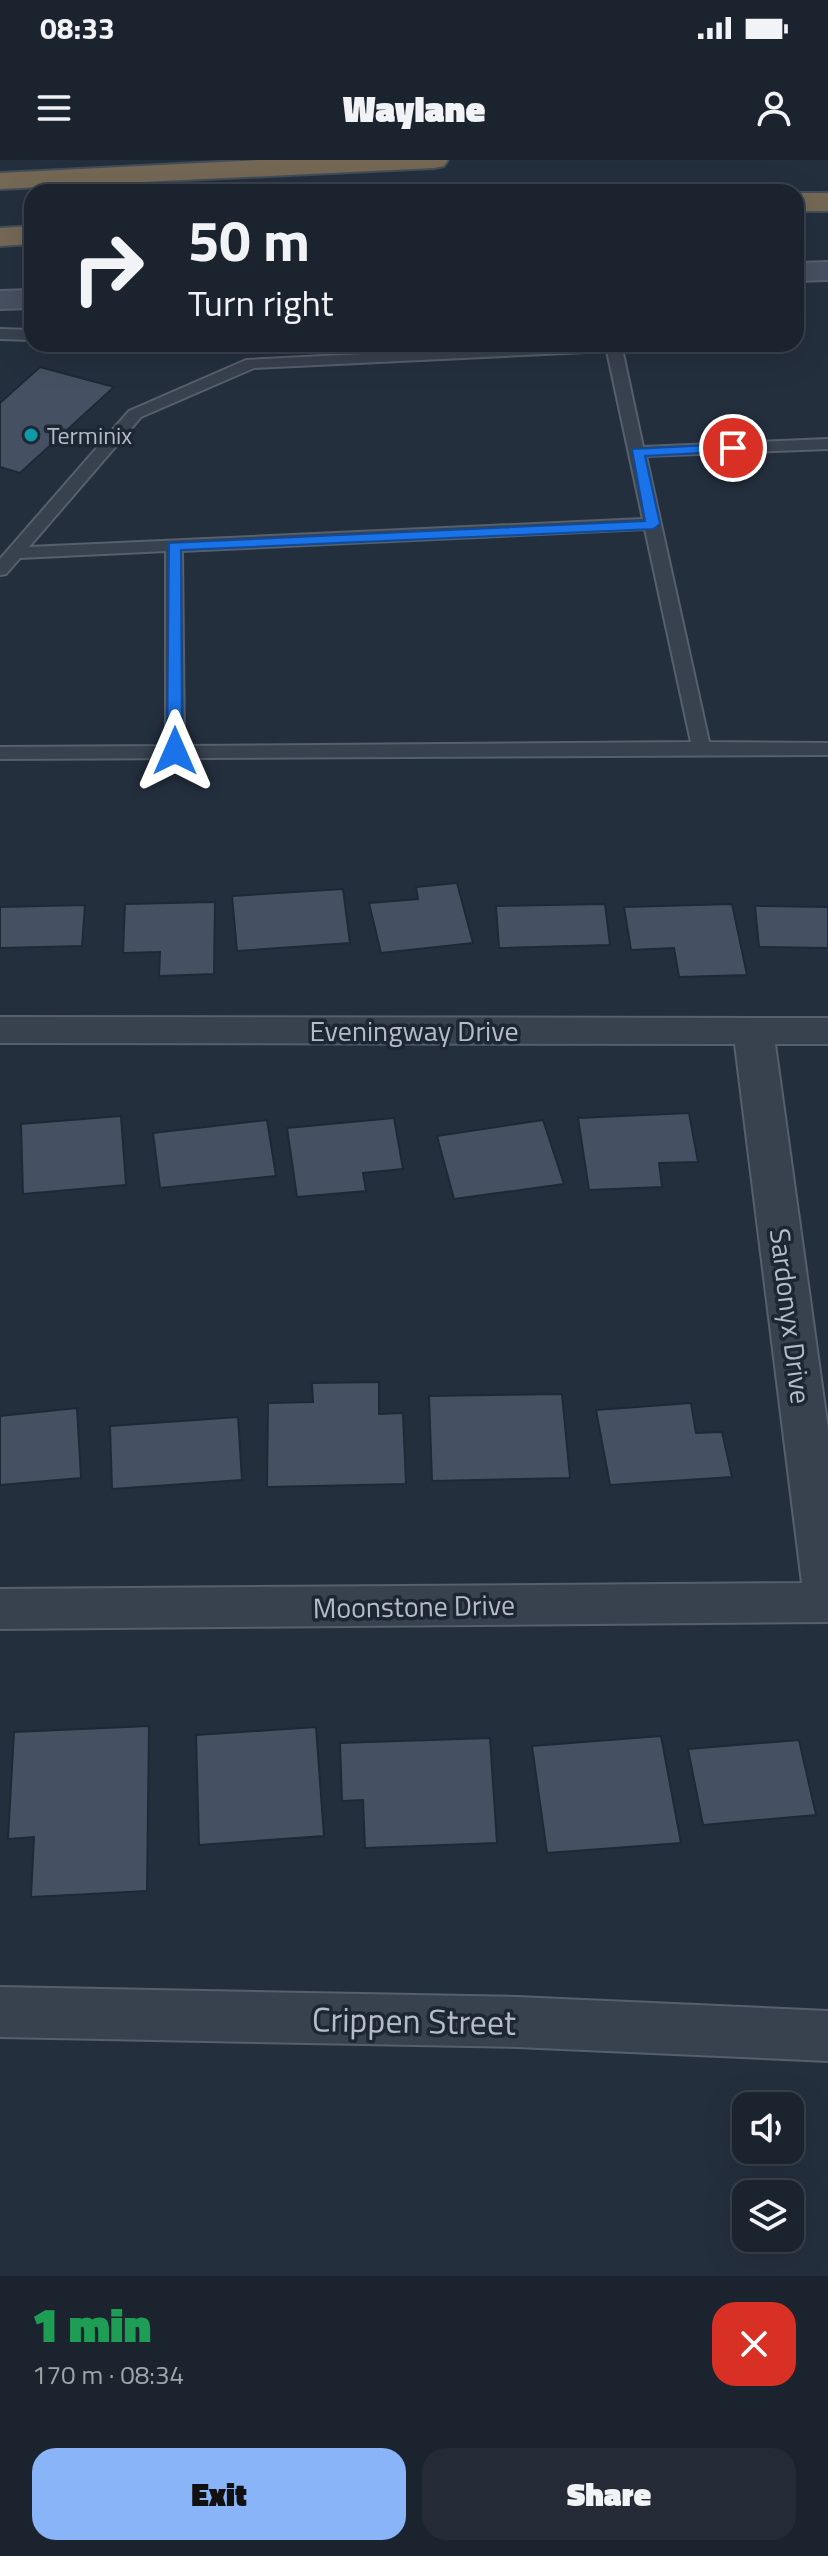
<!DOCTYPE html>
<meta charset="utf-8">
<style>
:root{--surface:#1b232e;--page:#242b36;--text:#f1f3f6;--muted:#a0a4aa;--line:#39404a;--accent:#8ab4f8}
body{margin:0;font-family:"Titillium Web",sans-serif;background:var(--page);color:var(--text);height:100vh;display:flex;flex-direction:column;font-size:30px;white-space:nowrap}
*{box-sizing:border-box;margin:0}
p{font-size:26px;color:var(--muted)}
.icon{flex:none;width:44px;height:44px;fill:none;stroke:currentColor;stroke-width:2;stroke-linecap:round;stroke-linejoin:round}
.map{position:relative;height:2116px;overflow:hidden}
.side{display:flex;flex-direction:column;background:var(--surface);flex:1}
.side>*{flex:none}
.top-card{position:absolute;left:24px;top:24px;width:780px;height:168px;border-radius:24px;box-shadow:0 8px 32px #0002,0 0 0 2px var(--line);background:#1b232e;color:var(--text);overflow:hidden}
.fabs{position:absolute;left:732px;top:1932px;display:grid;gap:16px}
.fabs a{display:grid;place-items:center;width:72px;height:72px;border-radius:16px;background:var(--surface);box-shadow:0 8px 32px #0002,0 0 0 2px var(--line);font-size:40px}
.pin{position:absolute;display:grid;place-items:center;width:68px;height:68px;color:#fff;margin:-34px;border:4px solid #fff;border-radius:50%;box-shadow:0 2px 8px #0007}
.me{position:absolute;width:88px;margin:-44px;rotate:0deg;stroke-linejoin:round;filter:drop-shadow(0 0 6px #0008)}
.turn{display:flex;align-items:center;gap:28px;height:168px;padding:0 32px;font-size:36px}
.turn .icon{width:104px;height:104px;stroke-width:2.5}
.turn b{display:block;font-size:56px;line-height:68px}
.round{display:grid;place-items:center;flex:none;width:84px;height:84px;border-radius:24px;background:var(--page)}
.headline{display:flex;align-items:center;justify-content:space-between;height:136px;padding:0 32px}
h1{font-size:48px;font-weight:800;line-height:60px;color:#1e9e55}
.cta{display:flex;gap:16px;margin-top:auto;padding:16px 32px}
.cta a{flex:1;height:92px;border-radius:24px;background:var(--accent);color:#111;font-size:32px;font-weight:800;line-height:92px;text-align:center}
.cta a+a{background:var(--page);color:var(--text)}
.status{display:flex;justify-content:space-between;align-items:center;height:56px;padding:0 40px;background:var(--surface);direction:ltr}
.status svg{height:22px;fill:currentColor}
header{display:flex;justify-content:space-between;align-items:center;height:104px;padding:0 32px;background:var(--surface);font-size:36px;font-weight:800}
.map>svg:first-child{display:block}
.building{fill:#455162;stroke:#1f2835;stroke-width:2}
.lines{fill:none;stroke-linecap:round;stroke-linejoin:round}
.service-casing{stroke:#565f6c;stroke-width:4}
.minor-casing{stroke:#565f6c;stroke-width:4}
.secondary-casing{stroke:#565f6c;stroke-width:4}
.motorway-casing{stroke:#434c59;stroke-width:4}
.service{fill:#38414e;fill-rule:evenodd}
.minor{fill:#38414e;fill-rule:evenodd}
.secondary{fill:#465061;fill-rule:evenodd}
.motorway{fill:#746855;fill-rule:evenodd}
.route{fill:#1a73e8;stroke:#114b97;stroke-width:2}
.culture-dot{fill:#0f9aa8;stroke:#1d2633;stroke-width:3}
.labels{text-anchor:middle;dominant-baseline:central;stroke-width:7;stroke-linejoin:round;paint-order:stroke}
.far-poi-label{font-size:24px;fill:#b4bcc9;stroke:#1d2633;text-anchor:start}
.street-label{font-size:28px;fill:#b4bcc9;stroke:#1d2633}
.near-street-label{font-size:34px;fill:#b4bcc9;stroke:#1d2633}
</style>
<div class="status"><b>08:33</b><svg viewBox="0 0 49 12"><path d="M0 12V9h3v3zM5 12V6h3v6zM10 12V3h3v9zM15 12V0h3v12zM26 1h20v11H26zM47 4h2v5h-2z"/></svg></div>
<header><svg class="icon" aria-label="menu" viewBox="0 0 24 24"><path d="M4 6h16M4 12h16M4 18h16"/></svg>Waylane<svg class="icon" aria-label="person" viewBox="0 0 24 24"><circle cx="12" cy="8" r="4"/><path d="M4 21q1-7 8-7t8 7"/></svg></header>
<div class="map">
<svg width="828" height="2116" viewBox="0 0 828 2116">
<rect width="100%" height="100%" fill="#242f3e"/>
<g class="building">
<path d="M40,207l74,20 -94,86 -20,-6v-64z"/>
<path d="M457,723l16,60 -92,10 -12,-50 49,-4 -2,-12z"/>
<path d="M343,729l7,54 -113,8 -5,-55z"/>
<path d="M215,742l-1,72 -55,2 1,-24 -37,1 2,-49z"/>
<path d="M605,744l5,41 -111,3 -3,-42z"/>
<path d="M732,744l15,71 -68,2 -5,-29 -43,2 -7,-43z"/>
<path d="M85,745l-3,41 -82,2v-41z"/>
<path d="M755,746l73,1v41l-69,-1z"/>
<path d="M689,953l9,49 -39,1 3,24 -73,3 -11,-72z"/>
<path d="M121,956l5,69 -103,9 -2,-70z"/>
<path d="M394,958l9,51 -40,4 3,18 -69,6 -10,-69z"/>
<path d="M267,960l9,56 -116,12 -7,-55z"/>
<path d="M543,960l21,64 -110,15 -17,-63z"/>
<path d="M379,1222v32l24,-1 3,71 -139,3 1,-84 45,-1 -1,-19z"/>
<path d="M562,1234l8,84 -138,3 -3,-85z"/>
<path d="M691,1243l5,30 26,-1 10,45 -122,8 -14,-75z"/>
<path d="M77,1248l4,70 -81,7v-69z"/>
<path d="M238,1257l4,63 -130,9 -2,-63z"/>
<path d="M149,1566l-2,165 -116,6 3,-60 -26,2 6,-107z"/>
<path d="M316,1567l8,109 -125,9 -3,-110z"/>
<path d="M661,1576l20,107 -134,10 -15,-107z"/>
<path d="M490,1578l7,105 -132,5 -2,-48 -21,1 -2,-58z"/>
<path d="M799,1580l17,75 -113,10 -15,-76z"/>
</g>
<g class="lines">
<g class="service-casing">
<g id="service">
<path d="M0,169l32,1v10l-32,-1z"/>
<path d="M558,184h63l22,103 185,-8v10l-182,7 63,286 119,1v12l-828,4v-12l166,-1v-195l-146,7 -14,16 -6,1v-16l129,-148 117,-51zM607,191l36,168 -614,28 112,-130 113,-49zM645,369l46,213 -507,4 -2,-195z"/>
</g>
</g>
<g class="minor-casing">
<g id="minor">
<path d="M0,857l828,1v26h-53l53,386v192l-828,7v-40l802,-6 -67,-539 -735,-1z"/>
<path d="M0,1827l517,10 311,14v50l-311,-14 -517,-10z"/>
</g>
</g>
<g class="secondary-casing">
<g id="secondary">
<path d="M828,102v18l-32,1v-18z"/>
<path d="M32,130v18l-32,1v-18z"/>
</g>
</g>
<g class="motorway-casing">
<g id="motorway">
<path d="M260,0h188l-4,6 -10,2 -434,21v-16z"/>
<rect x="796" y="33" width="32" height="18"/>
<path d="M32,66v18l-32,2v-18z"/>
</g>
</g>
<use href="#service" class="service"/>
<use href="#minor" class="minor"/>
<use href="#secondary" class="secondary"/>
<use href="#motorway" class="motorway"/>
</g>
<path class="route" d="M733,284l4,1v6l-92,5 15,68 -7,5 -472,21 1,201 -7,5 -8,-5 2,-208 476,-22 -13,-72z"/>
<circle class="culture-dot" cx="31" cy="275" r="8"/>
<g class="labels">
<g class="far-poi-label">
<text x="47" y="275">Terminix</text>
</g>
<g class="street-label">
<text x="414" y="870">Eveningway Drive</text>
<text transform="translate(791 1156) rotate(83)">Sardonyx Drive</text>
<text transform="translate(414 1446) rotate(-1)">Moonstone Drive</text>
</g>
<g class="near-street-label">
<text transform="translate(414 1860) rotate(1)">Crippen Street</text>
</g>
</g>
</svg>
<div class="fabs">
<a><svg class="icon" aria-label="sound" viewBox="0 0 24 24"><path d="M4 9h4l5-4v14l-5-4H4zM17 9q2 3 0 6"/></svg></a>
<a><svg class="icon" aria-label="layers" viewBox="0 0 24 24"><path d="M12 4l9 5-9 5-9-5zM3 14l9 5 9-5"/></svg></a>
</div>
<div class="pin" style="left:733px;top:288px;background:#d93025"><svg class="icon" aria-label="arrive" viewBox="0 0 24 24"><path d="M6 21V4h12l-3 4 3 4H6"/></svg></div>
<svg class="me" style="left:175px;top:591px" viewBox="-20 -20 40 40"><path d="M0-17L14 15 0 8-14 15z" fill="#1a73e8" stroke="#fff" stroke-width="4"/></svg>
<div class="top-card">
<div class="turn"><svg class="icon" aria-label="right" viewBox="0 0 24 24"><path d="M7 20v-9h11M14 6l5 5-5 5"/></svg><div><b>50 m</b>Turn right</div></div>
</div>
</div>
<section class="side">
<div class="headline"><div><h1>1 min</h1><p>170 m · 08:34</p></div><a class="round" style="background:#d93025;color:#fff"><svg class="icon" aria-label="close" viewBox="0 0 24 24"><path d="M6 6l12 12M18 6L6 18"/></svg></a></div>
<div class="cta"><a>Exit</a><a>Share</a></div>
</section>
